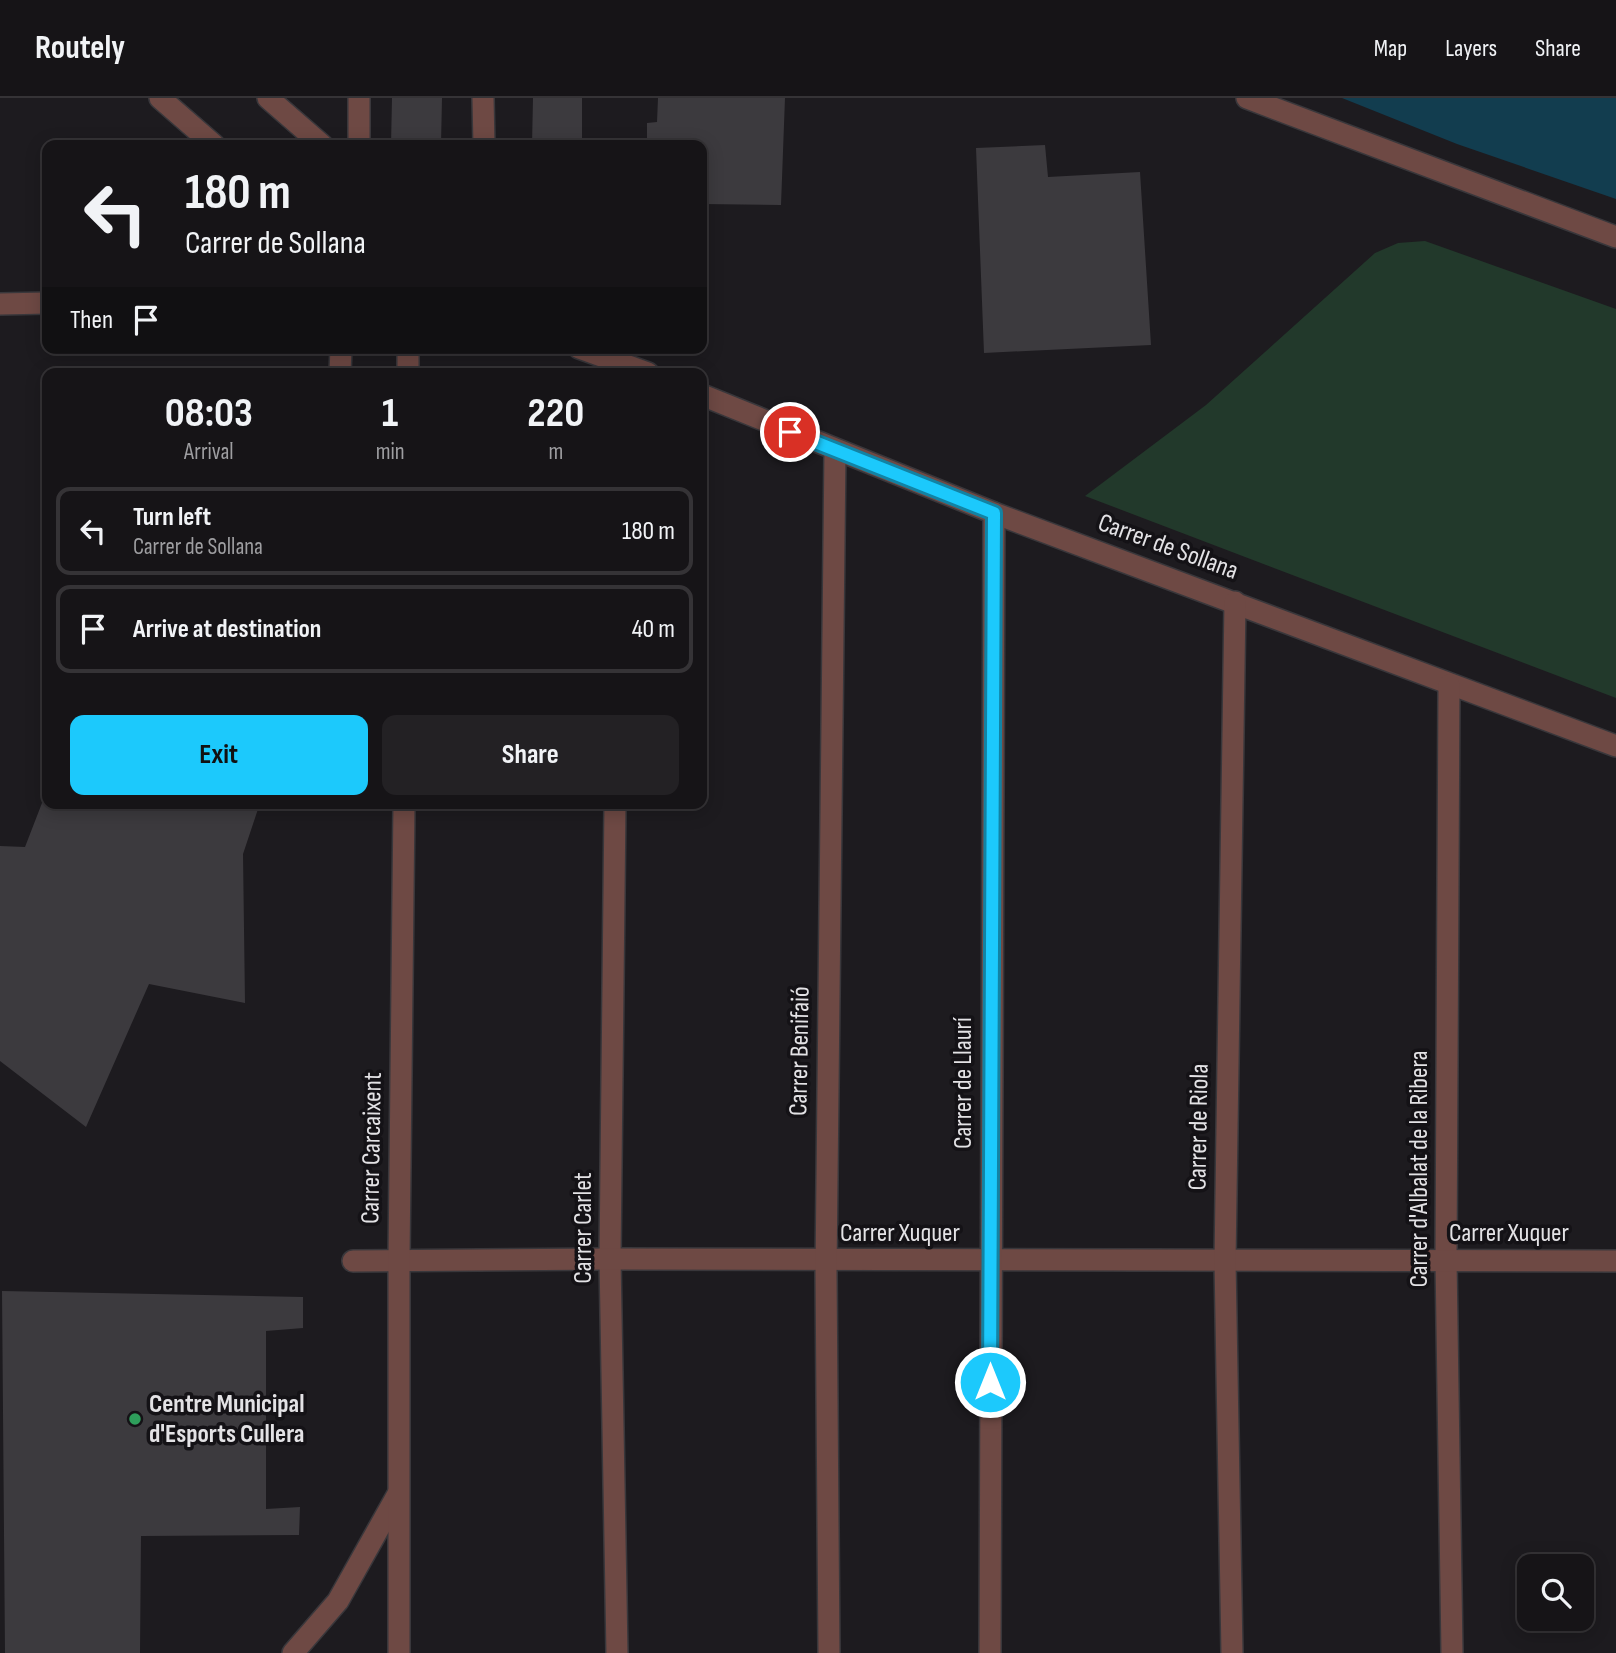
<!DOCTYPE html>
<meta charset="utf-8">
<style>
:root{--surface:#161417;--page:#232124;--text:#f1f3f6;--muted:#9e9ea1;--line:#353336;--accent:#1cc9fc}
body{margin:0;font-family:"Sofia Sans Condensed",sans-serif;background:var(--page);color:var(--text);height:100vh;display:flex;flex-direction:column;font-size:26px;white-space:nowrap}
*{box-sizing:border-box;margin:0}
p{font-size:23px;color:var(--muted)}
.icon{flex:none;width:38px;height:38px;fill:none;stroke:currentColor;stroke-width:2;stroke-linecap:round;stroke-linejoin:round}
.map{position:relative;flex:1;overflow:hidden}
.details{position:absolute;left:42px;top:270px;width:665px;height:441px;display:flex;flex-direction:column;background:var(--surface);border-radius:14px;box-shadow:0 4px 18px #0003,0 0 0 2px var(--line)}
.details>*{flex:none}
.top-card{position:absolute;left:42px;top:42px;width:665px;height:214px;border-radius:14px;box-shadow:0 4px 18px #0003,0 0 0 2px var(--line);background:#161417;color:var(--text);overflow:hidden}
.fabs{position:absolute;left:1517px;top:1456px;display:grid;gap:14px}
.fabs a{display:grid;place-items:center;width:77px;height:77px;border-radius:14px;background:var(--surface);box-shadow:0 4px 18px #0003,0 0 0 2px var(--line);font-size:35px}
.pin{position:absolute;display:grid;place-items:center;width:60px;height:60px;color:#fff;margin:-30px;border:4px solid #fff;border-radius:50%;box-shadow:0 2px 7px #0007}
.me{position:absolute;width:77px;margin:-38px;rotate:0deg;stroke-linejoin:round;filter:drop-shadow(0 0 5px #0008)}
.turn{display:flex;align-items:center;gap:24px;height:147px;padding:0 28px;font-size:32px}
.turn .icon{width:91px;height:91px;stroke-width:2.5}
.turn b{display:block;font-size:49px;line-height:60px}
.then{display:flex;align-items:center;height:66px;padding:0 28px;background:#0003;gap:14px;font-size:26px}
.eta{display:flex;justify-content:space-evenly;align-items:center;height:119px;text-align:center}
.eta b{font-size:42px;font-weight:700;line-height:49px}
.primary-button{display:flex;gap:14px;margin-top:auto;padding:14px 28px}
.primary-button a{flex:1;height:80px;border-radius:14px;background:var(--accent);color:#111;font-size:28px;font-weight:700;line-height:80px;text-align:center}
.primary-button a+a{background:var(--page);color:var(--text)}
ul{padding:0;list-style:none}
li{display:flex;align-items:center;gap:21px;height:88px;margin:0 14px 10px;padding:0 14px;border:4px solid var(--line);border-radius:14px}
li div{flex:1}
li b{display:block;font-size:26px}
li em{font-style:normal}
header{display:flex;align-items:center;gap:42px;box-sizing:border-box;height:98px;padding:0 35px;background:var(--surface);border-bottom:2px solid var(--line)}
header strong{font-size:33px}
nav{display:flex;gap:38px;margin-inline-start:auto;font-size:24px}
.map>svg:first-child{display:block}
.green{fill:#22392b}
.water{fill:#123d4f}
.building{fill:#3c3a3e}
.lines{fill:none;stroke-linecap:round;stroke-linejoin:round}
.minor-casing{stroke:#39373b;stroke-width:24}
.minor{stroke:#6e4944;stroke-width:21}
.route-casing{stroke:#1283a4;stroke-width:18}
.route{stroke:#1cc9fc;stroke-width:12}
.leisure-dot{fill:#2e9e5b;stroke:#141216;stroke-width:2.5}
.labels{text-anchor:middle;dominant-baseline:central;stroke-width:7;stroke-linejoin:round;paint-order:stroke}
.street-label{font-size:26px;fill:#e3e2e5;stroke:#141216}
.poi-label{font-size:26px;font-weight:bold;fill:#e3e2e5;stroke:#141216;text-anchor:start}
</style>
<header>
<strong>Routely</strong>
<nav><a>Map</a><a>Layers</a><a>Share</a></nav>
</header>
<div class="map">
<svg width="1616" height="1555" viewBox="0 0 1616 1555">
<rect width="100%" height="100%" fill="#1d1b1f"/>
<path class="green" d="M1425,143l191,68v389l-531,-202 121,-91 169,-152 23,-10z"/>
<path class="water" d="M1342,0h274v101l-159,-55z"/>
<g class="building">
<path d="M392,0h50l-1,47h-50z"/>
<path d="M533,0h49v47h-50z"/>
<path d="M658,0h127l-4,107 -79,-1v-59h-55v-22l10,-1z"/>
<path d="M1045,47l3,32 92,-5 11,173 -167,8 -8,-205z"/>
<path d="M47,692v13h213l-17,51 2,149 -96,-19 -63,143 -86,-66v-215l25,1z"/>
<path d="M2,1193l301,6v31l-37,3v178l34,-2 -1,28 -158,1 -1,117h-135z"/>
</g>
<g class="lines">
<g class="minor-casing">
<g id="minor">
<path d="M160,0l54,47"/>
<path d="M268,0l54,47"/>
<path d="M483,0l1,47"/>
<path d="M1247,0l369,139"/>
<path d="M359,47v-47"/>
<path d="M0,206l47,-1"/>
<path d="M408,250v25"/>
<path d="M579,250l69,25"/>
<path d="M340,275l1,-25"/>
<path d="M702,297l292,118 622,233"/>
<path d="M1449,587l-3,575 6,393"/>
<path d="M615,705l-5,456 7,394"/>
<path d="M353,1163l257,-2 1006,2"/>
<path d="M293,1555l45,-52 60,-107"/>
<path d="M399,1555v-394l5,-456"/>
<path d="M829,1555l-3,-382 9,-821"/>
<path d="M990,1555l4,-1140"/>
<path d="M1232,1555l-7,-392 10,-659"/>
</g>
</g>
<use href="#minor" class="minor"/>
</g>
<g class="lines">
<g class="route-casing">
<path id="route" d="M790,334l204,81 -4,869"/>
</g>
<use href="#route" class="route"/>
</g>
<circle class="leisure-dot" cx="135" cy="1321" r="7"/>
<g class="labels">
<g class="street-label">
<text transform="translate(1168 449) rotate(20)">Carrer de Sollana</text>
<text transform="translate(800 953) rotate(-89)">Carrer Benifaió</text>
<text transform="translate(963 985) rotate(-90)">Carrer de Llaurí</text>
<text transform="translate(1199 1029) rotate(-89)">Carrer de Riola</text>
<text transform="translate(372 1050) rotate(-89)">Carrer Carcaixent</text>
<text transform="translate(1419 1071) rotate(-90)">Carrer d'Albalat de la Ribera</text>
<text transform="translate(583 1130) rotate(-90)">Carrer Carlet</text>
<text x="900" y="1135">Carrer Xuquer</text>
<text x="1509" y="1135">Carrer Xuquer</text>
</g>
<g class="poi-label">
<text x="149" y="1306">Centre Municipal<tspan x="149" dy="30">d'Esports Cullera</tspan></text>
</g>
</g>
</svg>
<div class="fabs">
<a><svg class="icon" aria-label="search" viewBox="0 0 24 24"><circle cx="10" cy="10" r="6"/><path d="M15 15l6 6"/></svg></a>
</div>
<div class="pin" style="left:790px;top:334px;background:#d93025"><svg class="icon" aria-label="arrive" viewBox="0 0 24 24"><path d="M6 21V4h12l-3 4 3 4H6"/></svg></div>
<svg class="me" style="left:990px;top:1284px" viewBox="-20 -20 40 40"><circle r="17" fill="#1cc9fc" stroke="#fff" stroke-width="3"/><path d="M0-11L8 9 0 5-8 9z" fill="#fff"/></svg>
<div class="top-card">
<div class="turn"><svg class="icon" aria-label="left" viewBox="0 0 24 24"><path d="M17 20v-9H6M10 6l-5 5 5 5"/></svg><div><b>180 m</b>Carrer de Sollana</div></div>
<div class="then">Then<svg class="icon" aria-label="arrive" viewBox="0 0 24 24"><path d="M6 21V4h12l-3 4 3 4H6"/></svg></div>
</div>
<section class="details">
<div class="eta">
<div><b>08:03</b><p>Arrival</p></div>
<div><b>1</b><p>min</p></div>
<div><b>220</b><p>m</p></div>
</div>
<ul>
<li><svg class="icon" aria-label="left" viewBox="0 0 24 24"><path d="M17 20v-9H6M10 6l-5 5 5 5"/></svg><div><b>Turn left</b><p>Carrer de Sollana</p></div><em>180 m</em></li>
<li><svg class="icon" aria-label="arrive" viewBox="0 0 24 24"><path d="M6 21V4h12l-3 4 3 4H6"/></svg><div><b>Arrive at destination</b></div><em>40 m</em></li>
</ul>
<div class="primary-button"><a>Exit</a><a>Share</a></div>
</section>
</div>
